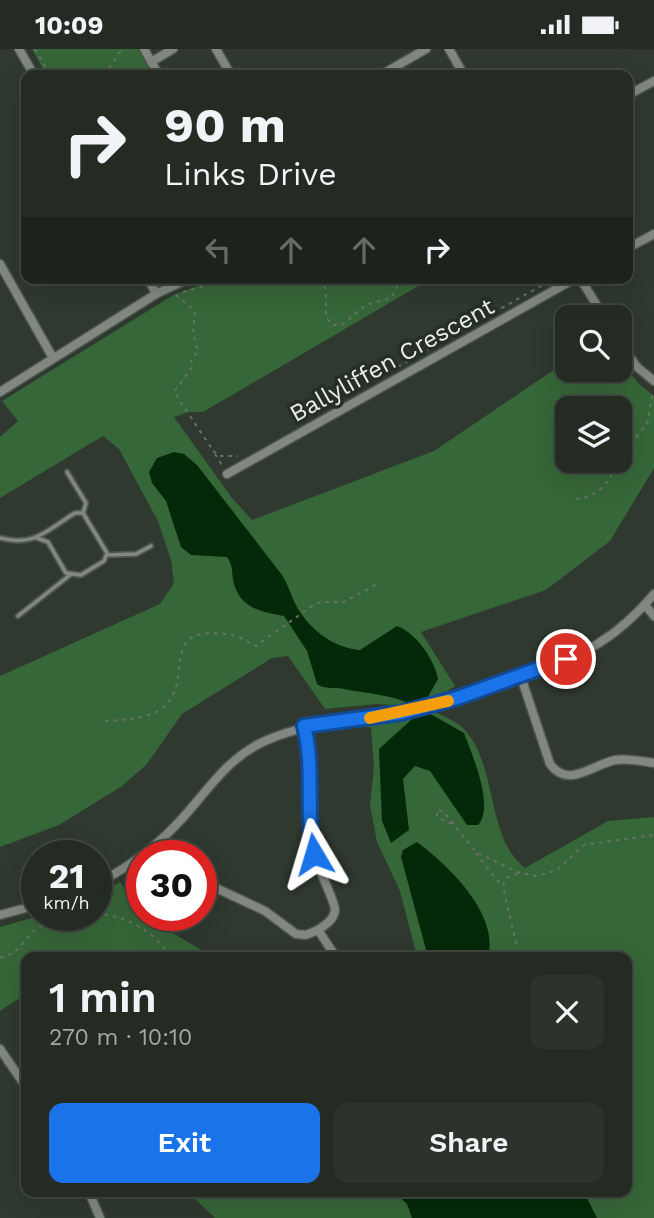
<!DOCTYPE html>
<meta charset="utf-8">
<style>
:root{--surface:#232b23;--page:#2b332b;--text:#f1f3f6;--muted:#a3a7a6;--line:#404741;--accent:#1a73e8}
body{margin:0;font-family:"Work Sans",sans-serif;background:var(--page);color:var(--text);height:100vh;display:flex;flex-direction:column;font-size:26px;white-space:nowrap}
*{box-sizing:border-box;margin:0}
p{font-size:23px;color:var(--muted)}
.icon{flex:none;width:38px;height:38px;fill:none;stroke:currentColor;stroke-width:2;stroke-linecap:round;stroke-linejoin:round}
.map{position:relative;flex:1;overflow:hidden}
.details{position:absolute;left:21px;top:903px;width:611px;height:245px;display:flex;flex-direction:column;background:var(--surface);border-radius:14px;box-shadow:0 7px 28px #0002,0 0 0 2px var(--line)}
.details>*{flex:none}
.banner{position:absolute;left:21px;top:21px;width:612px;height:214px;border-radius:14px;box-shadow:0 7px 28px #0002,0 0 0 2px var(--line);background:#232b23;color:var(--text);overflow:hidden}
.controls{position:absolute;left:555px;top:256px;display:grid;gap:14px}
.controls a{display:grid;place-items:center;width:77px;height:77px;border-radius:14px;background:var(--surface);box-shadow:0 7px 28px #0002,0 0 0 2px var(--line);font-size:35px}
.speed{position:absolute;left:21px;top:791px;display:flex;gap:14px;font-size:35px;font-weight:700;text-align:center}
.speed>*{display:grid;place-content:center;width:91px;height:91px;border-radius:50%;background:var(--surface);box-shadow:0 7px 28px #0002,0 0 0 2px var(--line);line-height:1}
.speed small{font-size:18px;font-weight:400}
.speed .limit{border:10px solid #d22;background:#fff;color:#111}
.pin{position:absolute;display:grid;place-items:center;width:60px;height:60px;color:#fff;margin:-30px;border:4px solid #fff;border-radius:50%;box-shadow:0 2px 7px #0007}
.me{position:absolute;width:77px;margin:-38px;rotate:353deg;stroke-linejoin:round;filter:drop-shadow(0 0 5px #0008)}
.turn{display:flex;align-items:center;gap:24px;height:147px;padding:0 28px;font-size:32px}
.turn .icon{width:91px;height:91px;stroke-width:2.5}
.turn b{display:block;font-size:49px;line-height:60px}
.lanes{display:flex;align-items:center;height:66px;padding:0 28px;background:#0003;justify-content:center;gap:35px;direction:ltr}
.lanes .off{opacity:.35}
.round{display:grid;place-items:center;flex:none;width:74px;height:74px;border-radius:14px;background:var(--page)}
.overview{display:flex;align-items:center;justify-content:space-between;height:119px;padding:0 28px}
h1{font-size:42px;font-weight:600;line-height:52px}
.primary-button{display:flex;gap:14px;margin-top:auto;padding:14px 28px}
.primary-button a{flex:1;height:80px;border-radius:14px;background:var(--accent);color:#fff;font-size:28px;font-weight:600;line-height:80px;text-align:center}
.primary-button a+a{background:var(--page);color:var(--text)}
.status{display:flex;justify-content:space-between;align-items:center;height:49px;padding:0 35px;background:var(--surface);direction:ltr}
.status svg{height:19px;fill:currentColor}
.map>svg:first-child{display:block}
.green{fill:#366738;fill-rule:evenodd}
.water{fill:#042908}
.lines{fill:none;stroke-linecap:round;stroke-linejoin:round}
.lane-casing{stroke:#4d564d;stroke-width:7}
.street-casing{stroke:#4d564d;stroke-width:11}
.path{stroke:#687168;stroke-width:2;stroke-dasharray:3.5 5;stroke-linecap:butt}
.lane{stroke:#828782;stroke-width:3.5}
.street{stroke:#828782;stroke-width:8}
.route-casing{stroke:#114b97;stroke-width:18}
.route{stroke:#1a73e8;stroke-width:12}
.slow{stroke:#f59e0b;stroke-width:12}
.labels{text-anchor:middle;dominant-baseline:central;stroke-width:7;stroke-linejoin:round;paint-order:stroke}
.street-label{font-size:24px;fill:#e9efe9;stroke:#252f25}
</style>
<div class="status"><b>10:09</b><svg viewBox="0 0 49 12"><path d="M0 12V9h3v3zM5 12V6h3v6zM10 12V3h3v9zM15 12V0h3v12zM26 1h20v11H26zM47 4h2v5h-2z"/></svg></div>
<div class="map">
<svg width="654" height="1169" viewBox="0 0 654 1169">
<rect width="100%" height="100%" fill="#2f392f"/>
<g class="green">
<path d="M32,0h106l15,26h-107z"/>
<path d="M221,229h195l4,7 -217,127h-15l-14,5 58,81 20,22 182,-69 133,-90v8h53v-8l19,23 15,12v72l-44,73 -64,49 -125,42 34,54 -23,15 2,10c8,5 20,9 28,16 37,36 23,111 63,141l83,-47 46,-4v401h-439l-27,-26h438v-235h-209l-17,-66 -23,-49 -7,-37 4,-38 -3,-39 -12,-4 51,-10 -2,-8 -32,-2 -51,5 -37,-53 -16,2 -90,56 -35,50 -25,22 -63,39 -59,22v-171l160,-72 14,-21 -3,-23 -13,-39 -39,-72 -16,-13 -103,62v-61l18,-16 -16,-20 173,-107zM567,359h53v52h-53z"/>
<path d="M120,833l22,33 71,42h-187v37l-26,17v-84l42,-12h54v-19z"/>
</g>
<g class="water">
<path d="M174,403l10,2 13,11 85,110c7,11 10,24 16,34 14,22 36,39 62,41l37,-24c19,7 38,34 41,53l-13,23 2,10 37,21c8,21 31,74 14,92h-11l-37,-54 -15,-5 -12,13 6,51 -18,13 -9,-22 -3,-72 33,-30v-14c-21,-11 -45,-11 -68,-16 -10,-3 -16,2 -27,-5l-10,-33 -23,-35c-21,-4 -43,-7 -50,-32 -3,-10 0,-17 -7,-27l-36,-2 -10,-8 -15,-46 -14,-18 -3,-11 8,-14z"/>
<path d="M417,793c32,24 82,72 71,115h-60l-27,-100 2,-7z"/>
<path d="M394,1143h190l13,26h-185l-5,-14z"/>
</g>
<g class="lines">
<g class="lane-casing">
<g id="lane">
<path d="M67,423l19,31 -3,10"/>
<path d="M0,489c35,9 47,-8 75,-25h8"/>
<path d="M37,489l11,4 18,31 15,2 23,-14 3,-8 -24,-40"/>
<path d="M107,506l29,-1 15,-8"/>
<path d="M18,567l52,-41"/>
</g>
</g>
<g class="street-casing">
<g id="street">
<path d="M19,0l15,26"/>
<path d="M144,0l15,26"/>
<path d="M216,0l15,26"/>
<path d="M449,0l15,26"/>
<path d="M151,13l22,-13"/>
<path d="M381,26l45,-26"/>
<path d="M628,46l26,-14"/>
<path d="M628,199l26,-14"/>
<path d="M0,215l53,94"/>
<path d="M148,229l8,16"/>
<path d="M580,229l24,39"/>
<path d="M620,294l17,24 17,14"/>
<path d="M0,343l156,-98 34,-16"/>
<path d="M227,425l349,-196"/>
<path d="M645,556l9,11"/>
<path d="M521,628l29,87c18,25 42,1 65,-4 13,-2 26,1 39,3"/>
<path d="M304,677c11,41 1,83 9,124 3,15 22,51 22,60 -1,10 -10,15 -17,20l18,27"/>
<path d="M163,789l13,18"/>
<path d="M201,832l64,30 31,23 10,1 12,-5"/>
<path d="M96,835c30,-15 58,-36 81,-60 28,-29 49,-66 88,-83 44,-20 88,-19 134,-27 51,-10 158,-43 200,-71 21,-13 39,-30 55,-49"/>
<path d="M0,866l37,-10"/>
<path d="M0,1000l26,38"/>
<path d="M89,1143l11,26"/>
</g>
</g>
<g class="path">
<path d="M35,0l15,26"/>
<path d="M104,26l18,-26"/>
<path d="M321,229l5,12v28l7,7 10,-1 23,-19 25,-7 6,-10 -1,-10"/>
<path d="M183,243l51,-14"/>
<path d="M176,246l19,16 -2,22 5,18 -7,9 2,6 -19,26 38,57"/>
<path d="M346,347l209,-118"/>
<path d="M213,402l8,5h17"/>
<path d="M215,405l8,13"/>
<path d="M620,408l27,-33 6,-33"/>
<path d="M576,450c23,-2 35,-18 42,-39"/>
<path d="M105,672c15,-1 40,-2 53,-10 43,-27 -8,-89 74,-76 8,1 16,8 24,11l56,-40 9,-4h23l33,-18"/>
<path d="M452,775l-15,-7v-7l6,1 33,41 44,21 17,3 20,-6 27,-25 70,-10"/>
<path d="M476,804l25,32"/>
<path d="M96,864c26,3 55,15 69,37l-1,7"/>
<path d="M516,895l-13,-58 3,-8 13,-5"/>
<path d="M0,909c23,-7 19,-14 34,-27 10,-8 23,-12 36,-16"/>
</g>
<use href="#lane" class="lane"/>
<use href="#street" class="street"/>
</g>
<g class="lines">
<g class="route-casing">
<path id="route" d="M314,805c-9,-42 1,-85 -10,-128l97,-13 56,-15 109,-39"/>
</g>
<use href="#route" class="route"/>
<path class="slow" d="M370,669l78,-17"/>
</g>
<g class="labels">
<g class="street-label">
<text transform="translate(392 311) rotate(-29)">Ballyliffen Crescent</text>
</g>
</g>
</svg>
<div class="controls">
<a><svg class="icon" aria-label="search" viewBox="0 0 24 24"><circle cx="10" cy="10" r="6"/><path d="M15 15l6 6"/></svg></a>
<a><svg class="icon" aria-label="layers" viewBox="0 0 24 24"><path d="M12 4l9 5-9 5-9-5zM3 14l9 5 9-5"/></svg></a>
</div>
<div class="speed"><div>21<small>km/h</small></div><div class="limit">30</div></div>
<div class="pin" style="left:566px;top:610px;background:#d93025"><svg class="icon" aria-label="arrive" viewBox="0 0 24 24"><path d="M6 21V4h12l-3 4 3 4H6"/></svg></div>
<svg class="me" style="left:314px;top:805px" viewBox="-20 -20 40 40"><path d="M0-17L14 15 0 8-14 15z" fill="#1a73e8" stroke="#fff" stroke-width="4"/></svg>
<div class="banner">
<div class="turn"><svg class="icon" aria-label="right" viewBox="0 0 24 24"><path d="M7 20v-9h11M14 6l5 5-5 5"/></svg><div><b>90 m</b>Links Drive</div></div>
<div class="lanes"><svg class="icon off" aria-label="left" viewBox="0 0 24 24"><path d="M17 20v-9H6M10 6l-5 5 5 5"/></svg><svg class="icon off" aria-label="ahead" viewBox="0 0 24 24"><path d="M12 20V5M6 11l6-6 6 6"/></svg><svg class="icon off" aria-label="ahead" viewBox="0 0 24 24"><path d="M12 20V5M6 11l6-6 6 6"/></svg><svg class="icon" aria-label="right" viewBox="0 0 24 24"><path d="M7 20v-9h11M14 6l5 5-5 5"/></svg></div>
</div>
<section class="details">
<div class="overview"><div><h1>1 min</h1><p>270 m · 10:10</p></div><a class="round"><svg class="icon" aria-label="close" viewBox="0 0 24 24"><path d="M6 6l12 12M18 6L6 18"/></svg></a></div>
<div class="primary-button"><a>Exit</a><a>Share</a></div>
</section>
</div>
